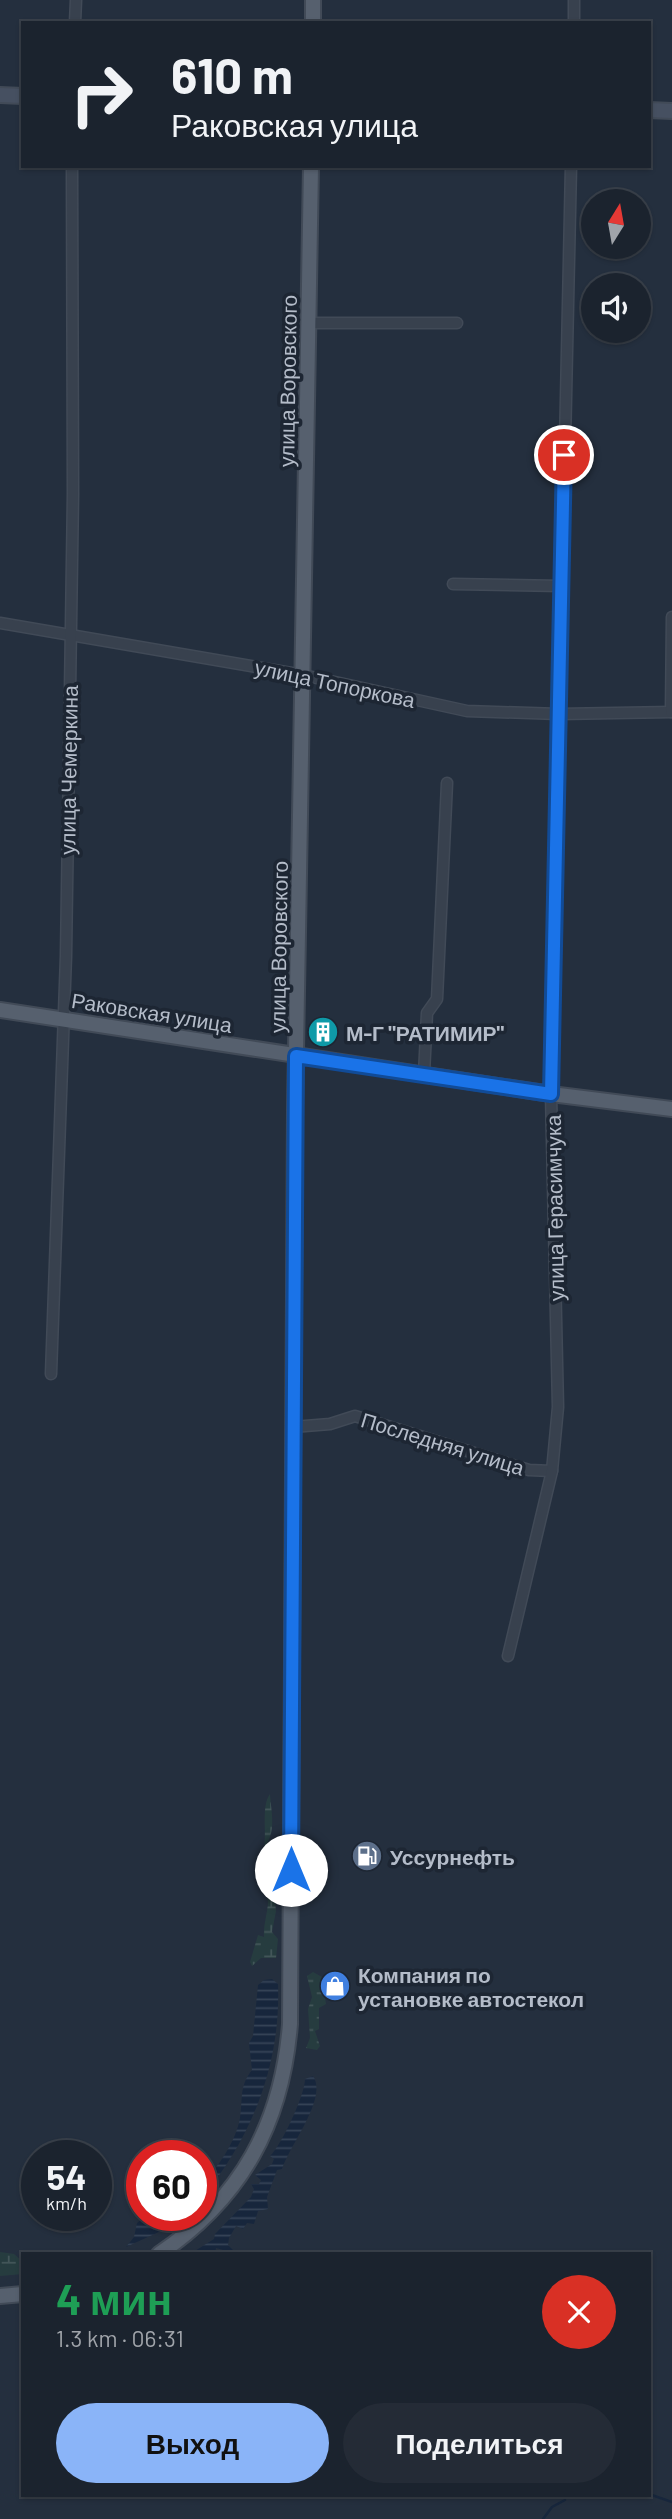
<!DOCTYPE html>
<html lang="ru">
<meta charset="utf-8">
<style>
:root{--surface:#1b232e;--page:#242b36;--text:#f1f3f6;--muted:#a0a4aa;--line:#39404a;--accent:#8ab4f8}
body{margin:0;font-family:Barlow,sans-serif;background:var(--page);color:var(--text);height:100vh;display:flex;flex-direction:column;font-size:26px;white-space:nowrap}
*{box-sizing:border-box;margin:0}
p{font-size:23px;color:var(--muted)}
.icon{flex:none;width:38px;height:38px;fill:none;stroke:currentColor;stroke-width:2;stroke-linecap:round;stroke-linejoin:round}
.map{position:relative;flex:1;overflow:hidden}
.details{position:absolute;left:21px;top:2252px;width:630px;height:245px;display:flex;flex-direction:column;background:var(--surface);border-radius:0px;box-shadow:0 2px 5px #0004,0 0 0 2px var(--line)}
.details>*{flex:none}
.guide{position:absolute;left:21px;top:21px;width:630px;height:147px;border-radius:0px;box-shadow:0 2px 5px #0004,0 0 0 2px var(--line);background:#1b232e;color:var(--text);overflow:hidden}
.needle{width:46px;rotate:11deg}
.buttons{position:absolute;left:581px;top:189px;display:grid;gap:14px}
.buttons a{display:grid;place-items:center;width:70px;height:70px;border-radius:50%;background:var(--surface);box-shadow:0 2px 5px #0004,0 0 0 2px var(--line);font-size:35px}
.speed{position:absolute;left:21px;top:2140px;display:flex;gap:14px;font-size:35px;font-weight:700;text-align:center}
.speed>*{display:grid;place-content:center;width:91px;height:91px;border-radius:50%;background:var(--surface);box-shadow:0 2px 5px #0004,0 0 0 2px var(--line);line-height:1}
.speed small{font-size:18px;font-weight:400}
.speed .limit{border:10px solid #d22;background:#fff;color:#111}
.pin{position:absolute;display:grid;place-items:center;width:60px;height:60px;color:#fff;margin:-30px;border:4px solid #fff;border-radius:50%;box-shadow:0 2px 7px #0007}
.me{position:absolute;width:77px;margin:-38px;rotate:0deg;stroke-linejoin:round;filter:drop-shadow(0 0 5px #0008)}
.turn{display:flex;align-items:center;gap:24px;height:147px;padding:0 35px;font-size:32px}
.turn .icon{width:91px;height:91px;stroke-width:2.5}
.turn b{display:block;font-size:49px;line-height:60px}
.round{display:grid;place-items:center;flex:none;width:74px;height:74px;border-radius:37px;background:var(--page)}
.overview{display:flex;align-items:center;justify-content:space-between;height:119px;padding:0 35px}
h1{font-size:42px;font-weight:700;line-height:52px;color:#1e9e55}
.primary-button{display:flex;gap:14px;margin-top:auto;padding:14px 35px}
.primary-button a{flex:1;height:80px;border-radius:42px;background:var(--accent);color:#111;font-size:28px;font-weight:700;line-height:80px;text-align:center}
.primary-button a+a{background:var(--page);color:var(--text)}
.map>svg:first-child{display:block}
.wetland{fill:url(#wetland-marsh)}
.water{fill:url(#water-rules)}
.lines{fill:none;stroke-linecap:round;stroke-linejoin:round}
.stream{stroke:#17263c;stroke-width:2.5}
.street-casing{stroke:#414a57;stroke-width:13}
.secondary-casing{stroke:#414a57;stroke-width:18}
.primary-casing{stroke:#414a57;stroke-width:18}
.street{stroke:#38414e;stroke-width:10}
.secondary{stroke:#465061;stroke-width:14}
.primary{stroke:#56606e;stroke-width:14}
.route-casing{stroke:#114b97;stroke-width:18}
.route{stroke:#1a73e8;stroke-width:12}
.labels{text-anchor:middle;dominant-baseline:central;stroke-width:7;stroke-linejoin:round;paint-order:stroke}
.street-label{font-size:21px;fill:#b4bcc9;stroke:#1d2633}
.poi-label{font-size:21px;font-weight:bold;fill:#b4bcc9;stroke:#1d2633;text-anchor:start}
</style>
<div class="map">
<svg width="672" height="2519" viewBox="0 0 672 2519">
<defs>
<pattern id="wetland-marsh" width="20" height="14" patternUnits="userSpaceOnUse" patternTransform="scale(1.75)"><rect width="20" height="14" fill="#263c3f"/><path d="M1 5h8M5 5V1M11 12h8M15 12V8" fill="none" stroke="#435659"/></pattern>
<pattern id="water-rules" width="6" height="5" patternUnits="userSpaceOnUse" patternTransform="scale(1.75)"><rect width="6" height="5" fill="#17263c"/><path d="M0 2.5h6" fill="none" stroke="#364457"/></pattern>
</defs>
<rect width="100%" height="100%" fill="#242f3e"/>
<g class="wetland">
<path d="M270,1794c1,18 7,38 -6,54 3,-16 -3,-42 6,-54z"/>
<path d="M270,1851l6,60 -4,21 6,7 -2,19h-15l-9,8 -2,-4 8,-27 6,2c-1,-11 3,-22 4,-33 0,-21 -18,-32 2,-53z"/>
<path d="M313,1972l9,5 4,27 -7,4v21l-4,2 5,15 -3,4 -11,-2 4,-10 -2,-29 4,-12 -5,-21z"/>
<path d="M0,2252l14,2 9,8v12l-23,2z"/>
</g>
<g class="water">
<path d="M272,1979l6,5c3,80 -26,154 -77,215v-15c17,-16 35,-43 39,-66 3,-19 -1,-32 12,-48l-3,-27 4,-7 5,-51 6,-5z"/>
<path d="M313,2076c15,22 -23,68 -31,93l-5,1 -10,27 1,12 -10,2 -4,13 -7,-1 -4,6 -7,-3 -7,12 -1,7 9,9 -21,-6 -1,6h-25l24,-15 1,-5 36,-37 3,-8 -3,-5h8l2,-4 -6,-5 17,-11 2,-5 -4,-3c11,-10 35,-61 35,-77z"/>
<path d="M164,2216h23l-4,5 -57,26 8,-10 3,-14 6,-5z"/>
</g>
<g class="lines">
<g class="stream">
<path d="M649,2494l23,8"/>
<path d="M543,2519l9,-12 13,-7"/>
</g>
<g class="street-casing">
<g id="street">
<path d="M75,23l1,-23"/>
<path d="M574,23v-23"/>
<path d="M309,323h148"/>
<path d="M453,584l108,2"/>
<path d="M0,623l303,52 164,36 92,3 113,-2"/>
<path d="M671,712l1,-95"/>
<path d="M424,1074l3,-61 10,-14 10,-216"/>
<path d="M51,1374l15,-418 7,-462 -1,-328"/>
<path d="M293,1427l37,-3 25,-8 174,54 23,1"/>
<path d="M508,1656l44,-185 6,-64 -7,-313 20,-928"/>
</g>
</g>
<g class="secondary-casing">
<g id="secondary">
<path d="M0,95l23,1"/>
<path d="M649,110l23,1"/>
</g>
</g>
<g class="primary-casing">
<g id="primary">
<path d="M313,23v-23"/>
<path d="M0,1010l551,84 121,15"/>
<path d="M159,2254c83,-56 123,-131 131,-230l5,-914 16,-944"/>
<path d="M0,2296l23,-2"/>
</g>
</g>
<use href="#street" class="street"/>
<use href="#secondary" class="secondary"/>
<use href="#primary" class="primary"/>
</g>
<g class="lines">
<g class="route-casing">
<path id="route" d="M291,1870l5,-814 255,38 13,-639"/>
</g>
<use href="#route" class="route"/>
</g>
<defs>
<g id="building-disc" transform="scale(1.575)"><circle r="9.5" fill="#0f9aa8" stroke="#1d2633"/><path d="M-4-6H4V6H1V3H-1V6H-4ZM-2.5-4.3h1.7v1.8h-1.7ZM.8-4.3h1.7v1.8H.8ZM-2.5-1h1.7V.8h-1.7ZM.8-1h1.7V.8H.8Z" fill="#fff"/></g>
<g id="fuel-disc" transform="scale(1.575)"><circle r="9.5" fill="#5c6f8a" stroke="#1d2633"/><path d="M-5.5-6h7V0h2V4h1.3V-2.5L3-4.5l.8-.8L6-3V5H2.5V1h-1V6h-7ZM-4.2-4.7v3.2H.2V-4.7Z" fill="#fff"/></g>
<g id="shop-disc" transform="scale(1.575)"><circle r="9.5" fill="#3f7fe0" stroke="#1d2633"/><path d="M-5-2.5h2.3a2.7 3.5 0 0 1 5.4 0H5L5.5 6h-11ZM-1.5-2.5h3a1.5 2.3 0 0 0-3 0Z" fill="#fff"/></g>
</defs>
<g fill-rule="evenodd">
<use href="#building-disc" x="323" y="1032"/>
<use href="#fuel-disc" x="367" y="1856"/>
<use href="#shop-disc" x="335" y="1986"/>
</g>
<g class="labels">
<g class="street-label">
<text transform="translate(287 381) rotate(-89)">улица Воровского</text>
<text transform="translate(335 683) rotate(12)">улица Топоркова</text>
<text transform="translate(68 770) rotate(-89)">улица Чемеркина</text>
<text transform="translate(278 947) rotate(-89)">улица Воровского</text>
<text transform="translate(152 1012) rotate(9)">Раковская улица</text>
<text transform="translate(554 1208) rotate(-91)">улица Герасимчука</text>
<text transform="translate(443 1443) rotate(17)">Последняя улица</text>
</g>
<g class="poi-label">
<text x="346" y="1032">М-Г "РАТИМИР"</text>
<text x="390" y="1856">Уссурнефть</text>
<text x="358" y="1974">Компания по<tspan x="358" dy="24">установке автостекол</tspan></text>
</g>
</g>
</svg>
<div class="buttons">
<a><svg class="needle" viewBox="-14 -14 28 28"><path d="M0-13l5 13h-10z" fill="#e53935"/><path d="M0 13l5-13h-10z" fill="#a0a4aa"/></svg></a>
<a><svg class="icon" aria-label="sound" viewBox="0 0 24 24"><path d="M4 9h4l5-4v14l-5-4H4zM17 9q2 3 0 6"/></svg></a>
</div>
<div class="speed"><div>54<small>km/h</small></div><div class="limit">60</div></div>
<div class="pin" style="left:564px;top:455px;background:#d93025"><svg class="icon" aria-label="arrive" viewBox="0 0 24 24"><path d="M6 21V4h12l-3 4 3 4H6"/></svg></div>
<svg class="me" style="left:291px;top:1870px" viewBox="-20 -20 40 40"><circle r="19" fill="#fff"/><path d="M0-13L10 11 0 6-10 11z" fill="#1a73e8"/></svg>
<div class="guide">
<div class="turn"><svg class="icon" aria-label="right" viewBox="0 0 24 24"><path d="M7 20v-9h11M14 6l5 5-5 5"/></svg><div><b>610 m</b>Раковская улица</div></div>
</div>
<section class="details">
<div class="overview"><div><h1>4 мин</h1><p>1.3 km · 06:31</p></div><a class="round" style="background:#d93025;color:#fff"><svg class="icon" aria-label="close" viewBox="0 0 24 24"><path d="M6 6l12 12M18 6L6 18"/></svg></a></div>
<div class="primary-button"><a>Выход</a><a>Поделиться</a></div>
</section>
</div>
